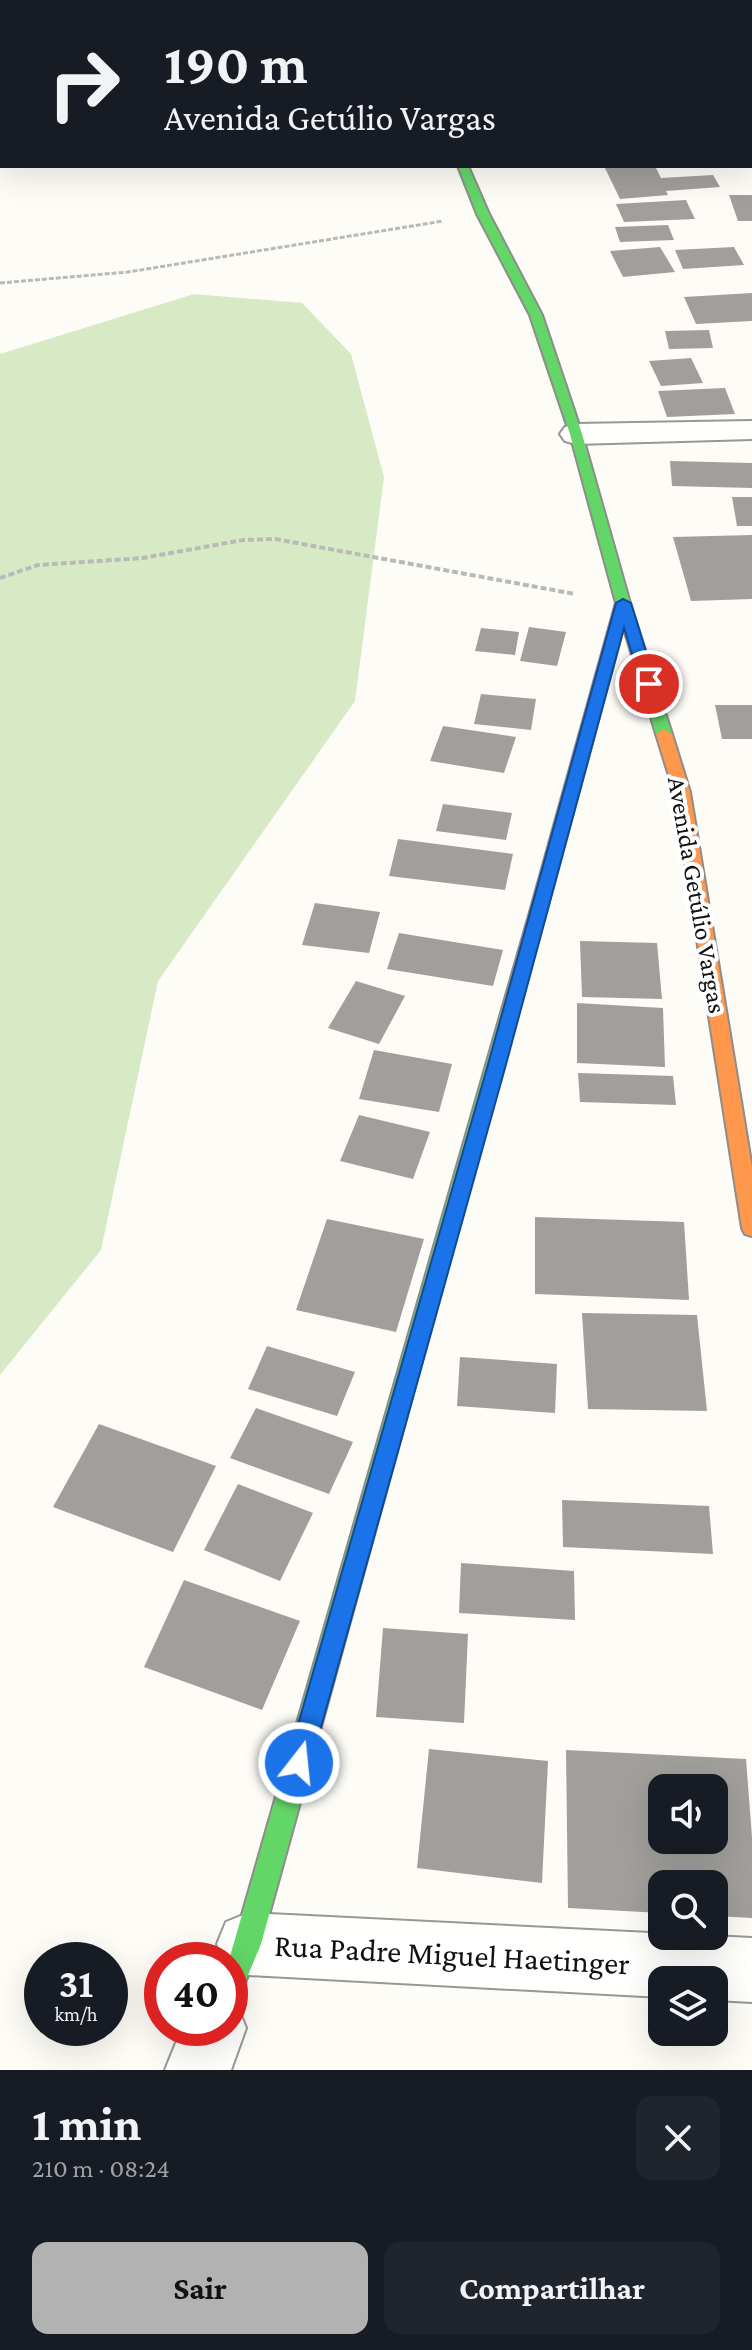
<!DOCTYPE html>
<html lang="pt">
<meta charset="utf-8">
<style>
:root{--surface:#171b24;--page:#20242c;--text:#f1f3f6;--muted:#9ea1a6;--accent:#b2b2b3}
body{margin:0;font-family:"Crimson Pro",serif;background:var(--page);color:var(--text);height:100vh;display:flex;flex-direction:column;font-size:30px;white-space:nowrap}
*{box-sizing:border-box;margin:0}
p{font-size:26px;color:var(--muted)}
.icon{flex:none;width:44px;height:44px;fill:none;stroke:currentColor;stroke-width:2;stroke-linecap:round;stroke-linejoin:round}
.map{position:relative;height:2070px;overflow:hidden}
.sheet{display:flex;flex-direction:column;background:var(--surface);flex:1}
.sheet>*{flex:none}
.banner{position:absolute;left:0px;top:0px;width:752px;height:168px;box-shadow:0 8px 32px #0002;background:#171b24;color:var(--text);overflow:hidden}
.fabs{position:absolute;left:648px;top:1774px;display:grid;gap:16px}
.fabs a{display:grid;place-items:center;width:80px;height:80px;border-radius:16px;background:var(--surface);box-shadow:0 8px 32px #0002;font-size:40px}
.speed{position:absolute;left:24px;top:1942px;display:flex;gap:16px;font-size:40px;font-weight:700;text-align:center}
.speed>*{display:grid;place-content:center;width:104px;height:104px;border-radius:50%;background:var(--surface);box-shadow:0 8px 32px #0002;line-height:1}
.speed small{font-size:20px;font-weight:400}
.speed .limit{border:12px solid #d22;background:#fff;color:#111}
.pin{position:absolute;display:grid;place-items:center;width:68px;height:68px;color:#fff;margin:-34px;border:4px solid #fff;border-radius:50%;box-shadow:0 2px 8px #0007}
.me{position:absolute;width:88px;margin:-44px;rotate:16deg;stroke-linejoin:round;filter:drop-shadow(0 0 6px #0008)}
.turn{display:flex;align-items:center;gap:28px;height:168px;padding:0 32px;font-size:36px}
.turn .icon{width:104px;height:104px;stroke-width:2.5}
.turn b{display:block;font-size:56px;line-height:68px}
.round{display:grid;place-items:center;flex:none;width:84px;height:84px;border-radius:16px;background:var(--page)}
.headline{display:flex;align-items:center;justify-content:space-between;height:136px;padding:0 32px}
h1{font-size:48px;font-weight:700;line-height:60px}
.action{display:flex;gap:16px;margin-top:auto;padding:16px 32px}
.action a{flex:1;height:92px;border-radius:16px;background:var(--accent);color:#111;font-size:32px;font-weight:700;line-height:92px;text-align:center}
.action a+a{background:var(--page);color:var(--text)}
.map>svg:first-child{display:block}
.forest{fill:#d8eac5}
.building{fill:#a19f9c;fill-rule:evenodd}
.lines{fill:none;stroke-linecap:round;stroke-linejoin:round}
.street-casing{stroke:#979795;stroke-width:4}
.fast-casing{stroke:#8e8d8b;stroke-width:4}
.slow-casing{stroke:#8e8d8b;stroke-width:4}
.jam-casing{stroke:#8e8d8b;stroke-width:4}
.path-far1{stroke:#b9b9b8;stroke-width:3;stroke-dasharray:5 2;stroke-linecap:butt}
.path{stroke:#b9b9b8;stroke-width:4;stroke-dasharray:6 3;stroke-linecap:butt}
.street{fill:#fffffe;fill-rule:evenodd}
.fast{fill:#63d668;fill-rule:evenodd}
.slow{fill:#ff974d;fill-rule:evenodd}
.jam{fill:#b3261e;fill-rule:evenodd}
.route{fill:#1a73e8;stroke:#114b97;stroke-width:2}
.labels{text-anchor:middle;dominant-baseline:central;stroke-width:8;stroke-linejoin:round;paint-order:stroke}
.street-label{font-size:26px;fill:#111;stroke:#fff}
.near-street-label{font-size:32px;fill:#111;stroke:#fff}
</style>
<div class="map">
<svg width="752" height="2070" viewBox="0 0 752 2070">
<rect width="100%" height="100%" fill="#fdfcf7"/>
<path class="forest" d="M194,294l108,9 49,51 33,123 -29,224 -197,280 -57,269 -101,125v-1021z"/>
<g class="building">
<path d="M604,166h51l6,12 52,-3 7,12 -54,4 2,4 -48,4z"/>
<path d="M729,195h23v26h-14z"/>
<path d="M686,200l9,19 -71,3 -8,-18z"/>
<path d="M668,225l6,15 -54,2 -5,-15z"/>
<path d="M660,247l15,25 -52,5 -13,-26z"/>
<path d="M734,247l10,18 -61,4 -8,-19z"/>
<path d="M752,293v28l-56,3 -12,-27z"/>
<path d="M709,330l4,18 -44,1 -4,-18z"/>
<path d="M691,358l12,25 -42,3 -12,-25z"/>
<path d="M725,388l10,26 -68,3 -9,-26z"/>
<path d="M670,461l82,2v25l-80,-2z"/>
<path d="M732,497h20v29h-15z"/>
<path d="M752,535v64l-61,2 -18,-64z"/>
<path d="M529,627l37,5 -9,34 -37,-5z"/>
<path d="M481,628l38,4 -4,23 -40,-4z"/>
<path d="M481,694l55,5 -5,31 -57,-6z"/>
<path d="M715,705h37v34h-30z"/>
<path d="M443,726l73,11 -12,36 -74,-12z"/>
<path d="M443,804l69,9 -6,27 -70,-9z"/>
<path d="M398,839l115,15 -8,36 -116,-14z"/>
<path d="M315,903l65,9 -11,41 -67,-8z"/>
<path d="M399,933l104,17 -10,36 -106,-17z"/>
<path d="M580,941l77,2 5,56 -80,-2z"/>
<path d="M356,981l49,15 -26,48 -51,-16z"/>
<path d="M577,1003l86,5 2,59 -88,-4z"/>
<path d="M374,1050l78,14 -13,48 -80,-13z"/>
<path d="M578,1073l95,3 3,29 -96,-3z"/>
<path d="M359,1115l71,17 -17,47 -73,-18z"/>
<path d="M535,1217l149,5 5,78 -154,-6z"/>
<path d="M327,1219l97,20 -28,93 -100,-22z"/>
<path d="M582,1313l115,2 10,96 -119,-2z"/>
<path d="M267,1346l88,26 -18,44 -89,-27z"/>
<path d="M460,1357l97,7 -2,49 -98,-7z"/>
<path d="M256,1408l97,34 -24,52 -99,-36z"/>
<path d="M99,1424l117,42 -43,86 -120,-45z"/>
<path d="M238,1484l75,29 -33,68 -76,-31z"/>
<path d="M562,1500l147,6 4,48 -150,-7z"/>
<path d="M461,1563l113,8 1,49 -116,-7z"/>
<path d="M184,1580l116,41 -38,89 -118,-43z"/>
<path d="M383,1628l85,6 -4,89 -88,-6z"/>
<path d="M429,1749l119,12 -6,122 -125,-15z"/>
<path d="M566,1750l180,9 6,78v81l-38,-2v-32h-52v29l-94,-5zM662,1788h52v52h-52z"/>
</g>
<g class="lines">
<g class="street-casing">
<g id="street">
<path d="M344,0h22l1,2h-22z"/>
<rect x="0" y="83" width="2" height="14"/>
<path d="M752,421v18l-176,5 -11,-3 -5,-7 5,-7 11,-3z"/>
<path d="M248,1913l504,25v64l-38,-2v-20h-52v17l-414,-22 -18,-7v-8h-7l-6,-16 9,-22z"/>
<path d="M230,2002l7,3 9,23 -15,42h-66l17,-42h48z"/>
</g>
</g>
<g class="fast-casing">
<g id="fast">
<path d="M458,166h10l21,48 53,101 40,119 48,169 42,131 -3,3 -5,2 -8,-5 -40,-131 -46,-169 -40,-119 -53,-101z"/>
<path d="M538,906l8,6 -285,1032 -22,53 -9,4 -1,-41 301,-1048z"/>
</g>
</g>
<g class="slow-casing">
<path id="slow" d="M664,729l8,5 18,58 62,376v68l-7,-2 -3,-6 -68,-436 -18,-58z"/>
</g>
<g class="jam-casing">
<path id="jam" d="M623,599l7,4 -84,309 -8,6 -8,-6 86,-309z"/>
</g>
<path class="path-far1" d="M0,283l128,-11 315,-51"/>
<path class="path" d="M0,578l38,-13 105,-7 100,-18 32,-1 300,55"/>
<use href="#street" class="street"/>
<use href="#fast" class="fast"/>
<use href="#slow" class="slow"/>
<use href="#jam" class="jam"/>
</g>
<path class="route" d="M623,599l8,4 25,81 -7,5 -8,-5 -17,-56 -119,440 -194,695 -3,8 -9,4 -9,-4 -3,-8 200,-695 129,-465z"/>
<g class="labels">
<g class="street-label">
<text transform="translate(697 895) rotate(80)">Avenida Getúlio Vargas</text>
</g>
<g class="near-street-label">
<text transform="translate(452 1954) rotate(3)">Rua Padre Miguel Haetinger</text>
</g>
</g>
</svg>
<div class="fabs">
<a><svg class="icon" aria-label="sound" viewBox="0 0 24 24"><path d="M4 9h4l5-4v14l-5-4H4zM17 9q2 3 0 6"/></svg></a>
<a><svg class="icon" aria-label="search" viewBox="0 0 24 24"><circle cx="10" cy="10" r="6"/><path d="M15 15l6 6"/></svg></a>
<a><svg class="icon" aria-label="layers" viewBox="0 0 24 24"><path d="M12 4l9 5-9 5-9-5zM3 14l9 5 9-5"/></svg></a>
</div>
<div class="speed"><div>31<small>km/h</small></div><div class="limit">40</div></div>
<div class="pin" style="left:649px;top:684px;background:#d93025"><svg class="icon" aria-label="arrive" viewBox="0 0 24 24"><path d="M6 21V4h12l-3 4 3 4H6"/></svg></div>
<svg class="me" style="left:299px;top:1763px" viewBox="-20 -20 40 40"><circle r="17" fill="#1a73e8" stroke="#fff" stroke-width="3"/><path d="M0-11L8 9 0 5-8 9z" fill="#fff"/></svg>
<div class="banner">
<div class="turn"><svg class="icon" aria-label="right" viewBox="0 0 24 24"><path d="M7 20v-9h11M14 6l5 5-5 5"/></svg><div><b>190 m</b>Avenida Getúlio Vargas</div></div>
</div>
</div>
<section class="sheet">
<div class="headline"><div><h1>1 min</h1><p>210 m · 08:24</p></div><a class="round"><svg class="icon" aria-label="close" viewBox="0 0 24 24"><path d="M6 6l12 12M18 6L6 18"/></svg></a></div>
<div class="action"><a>Sair</a><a>Compartilhar</a></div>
</section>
